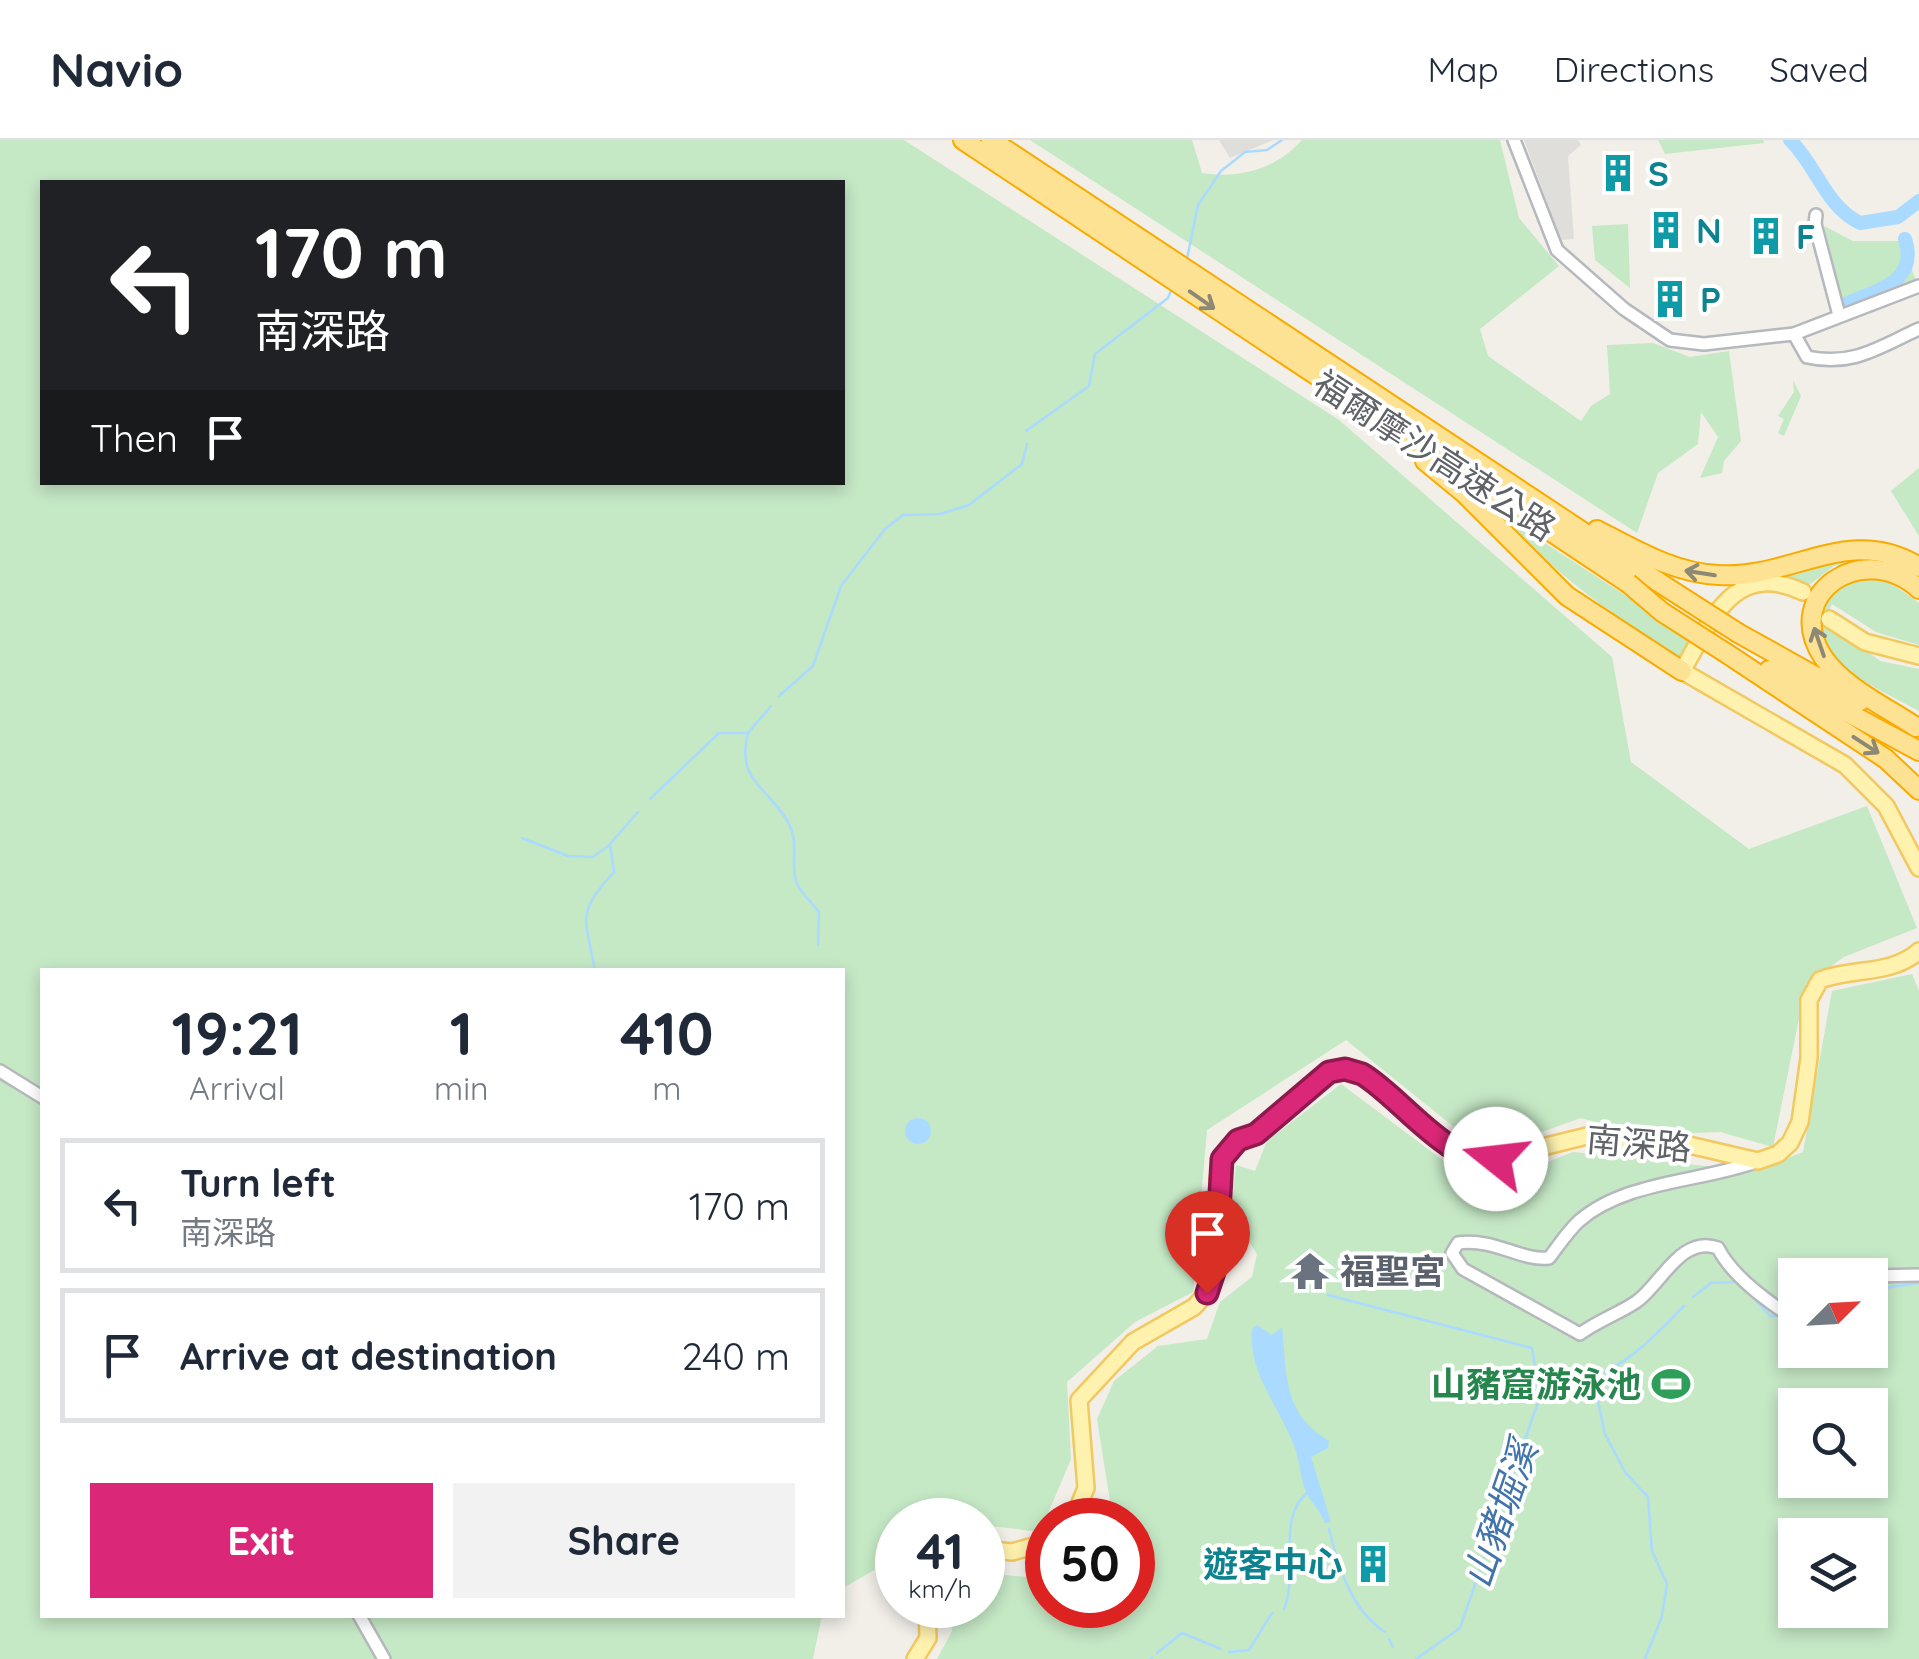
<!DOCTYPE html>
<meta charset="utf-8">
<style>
:root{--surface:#fff;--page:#f2f2f3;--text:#1f2937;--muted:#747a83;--line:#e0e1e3;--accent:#db2777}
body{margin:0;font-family:Quicksand,"Noto Sans TC",sans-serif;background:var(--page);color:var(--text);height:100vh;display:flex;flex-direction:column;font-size:38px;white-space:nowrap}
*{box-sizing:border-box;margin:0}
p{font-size:32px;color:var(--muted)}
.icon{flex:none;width:55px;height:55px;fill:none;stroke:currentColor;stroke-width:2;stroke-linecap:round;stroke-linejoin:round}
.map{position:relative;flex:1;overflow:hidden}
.drawer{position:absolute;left:40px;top:828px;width:805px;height:650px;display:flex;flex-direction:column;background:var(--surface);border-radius:0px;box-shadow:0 5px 15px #0003}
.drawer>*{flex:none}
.top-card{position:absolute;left:40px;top:40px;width:805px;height:305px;border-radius:0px;box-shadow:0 5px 15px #0003;background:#202124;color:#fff;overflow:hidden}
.needle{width:65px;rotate:66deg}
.fabs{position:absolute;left:1778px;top:1118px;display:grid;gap:20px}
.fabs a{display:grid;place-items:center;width:110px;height:110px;border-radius:0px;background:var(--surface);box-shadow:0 5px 15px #0003;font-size:50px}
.speed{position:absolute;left:875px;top:1358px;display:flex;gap:20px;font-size:50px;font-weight:700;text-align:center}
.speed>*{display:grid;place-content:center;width:130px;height:130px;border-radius:50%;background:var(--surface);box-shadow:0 5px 15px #0003;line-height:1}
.speed small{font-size:25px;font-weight:400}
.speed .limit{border:15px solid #d22;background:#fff;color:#111}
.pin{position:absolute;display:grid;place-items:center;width:85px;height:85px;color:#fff;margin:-102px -42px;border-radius:50% 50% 50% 0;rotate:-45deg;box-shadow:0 0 10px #0007}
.pin .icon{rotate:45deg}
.me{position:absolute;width:110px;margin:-55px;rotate:286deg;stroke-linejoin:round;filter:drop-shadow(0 0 8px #0008)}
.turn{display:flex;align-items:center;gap:35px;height:210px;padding:0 50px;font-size:45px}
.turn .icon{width:130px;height:130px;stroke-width:2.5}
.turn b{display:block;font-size:70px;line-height:85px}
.then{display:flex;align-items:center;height:95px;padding:0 50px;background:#0003;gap:20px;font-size:38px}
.eta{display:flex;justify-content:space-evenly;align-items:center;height:170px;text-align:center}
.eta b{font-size:60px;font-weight:800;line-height:70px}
.action{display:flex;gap:20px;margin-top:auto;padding:20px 50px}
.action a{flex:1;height:115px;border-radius:0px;background:var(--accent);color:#fff;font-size:40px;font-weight:800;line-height:115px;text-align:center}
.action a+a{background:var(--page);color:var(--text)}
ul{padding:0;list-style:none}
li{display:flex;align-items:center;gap:30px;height:135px;margin:0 20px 15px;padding:0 30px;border:5px solid var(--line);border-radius:0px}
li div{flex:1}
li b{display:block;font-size:38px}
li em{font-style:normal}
header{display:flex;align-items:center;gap:60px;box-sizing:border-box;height:140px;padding:0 50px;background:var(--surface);border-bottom:2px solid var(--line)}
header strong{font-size:48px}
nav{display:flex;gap:55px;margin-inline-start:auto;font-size:35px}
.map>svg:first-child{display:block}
.industrial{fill:#e0deda}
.green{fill:#c5e8c5;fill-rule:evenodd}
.water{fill:#aadaff}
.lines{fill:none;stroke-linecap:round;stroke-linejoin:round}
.stream{stroke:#aadaff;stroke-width:2.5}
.river{stroke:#aadaff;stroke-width:14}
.minor-casing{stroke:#b5b8bc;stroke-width:16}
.major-casing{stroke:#f2c960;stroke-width:20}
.highway-casing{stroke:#f9ab00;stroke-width:22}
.minor{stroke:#fff;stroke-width:11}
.major{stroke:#fff2af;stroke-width:15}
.highway{stroke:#fde293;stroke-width:18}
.highway-bridge-casing{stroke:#f9ab00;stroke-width:22;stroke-linecap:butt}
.highway-bridge{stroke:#fde293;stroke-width:18}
.oneway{stroke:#8e8975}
.route-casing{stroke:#8e194d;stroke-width:25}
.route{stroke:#db2777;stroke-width:18}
.labels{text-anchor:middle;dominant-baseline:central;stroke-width:8;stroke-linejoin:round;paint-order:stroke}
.culture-label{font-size:35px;font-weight:bold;fill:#0d838f;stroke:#fff;text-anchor:start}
.street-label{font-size:35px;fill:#5f6368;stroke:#fff}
.worship-label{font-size:35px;font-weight:bold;fill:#5b616d;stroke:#fff;text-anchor:start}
.leisure-label{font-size:35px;font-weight:bold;fill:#27864d;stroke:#fff;text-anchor:end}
.water-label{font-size:38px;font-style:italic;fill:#4174aa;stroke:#fff}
</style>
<header>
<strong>Navio</strong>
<nav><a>Map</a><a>Directions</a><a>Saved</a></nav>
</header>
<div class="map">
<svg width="1919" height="1519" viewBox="0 0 1919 1519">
<rect width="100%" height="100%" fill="#f1efe8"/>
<g class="industrial">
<path d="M1219,0h54l-43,18z"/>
<path d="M1524,0h54l3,5 -13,11 6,83 -13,1z"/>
</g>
<g class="green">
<path d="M0,0h904l435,280 273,237 19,105 118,87 118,-43 50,122 -73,29 -38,27 -33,163 -53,-15 -77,3 -62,-17 -96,34 -139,-112 -139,90 -14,162 -58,30 -68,60 4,77 -31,73 -57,-7 -1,-5h-84l-1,37 -54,31 -1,-618h-800v645h780l-9,44h-813zM42,42h800v300h-800z"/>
<path d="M1030,0h162l10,33c38,6 74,-4 100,-33h198l19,78 40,48 -79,63 8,27 93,65 10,-15 19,-12 -3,-49 46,-2 37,14 39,-6 12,90 -17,20 -2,12 -22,5 18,-41 -17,-25 -3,32 -40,29 -21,60z"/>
<path d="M1658,0h105l1,3 -99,11z"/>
<path d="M1628,84l2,64 -35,-28 -3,-34z"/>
<path d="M1824,86l29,15h46l19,43 -73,25z"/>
<path d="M1793,240l8,16 -17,40 -6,-3 6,-14 -6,-3 16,-24z"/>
<path d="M1919,328v68l-28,-45z"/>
<path d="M1491,368l200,130 -11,19c-72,-42 -131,-90 -189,-149z"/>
<path d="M1879,417l-45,9 -25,19 -25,-11 46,-15z"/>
<path d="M1883,437l36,26v42l-43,-13 -44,-28 -7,15 55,42 39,8v42c-35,-20 -114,-50 -99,-104 3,-8 14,-18 19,-26z"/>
<path d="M1912,834l7,17v668h-982l15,-28 -2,-26h32l1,-32 44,4 20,-11 1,39h84v-85h-19l-16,-101 17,-38 44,-35 49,-7 13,-37 32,-25 5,-23 -26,-41 5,-48 19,6 12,-30 74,-57 139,104 93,-36 180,19 50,-19 29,-161zM1795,1135h75v75h-75zM1795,1265h75v75h-75zM1795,1395h75v75h-75z"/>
</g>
<g class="water">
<circle cx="918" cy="991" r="13"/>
<path d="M1257,1185l15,10 10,-8c5,49 1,86 47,114l-1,7 -17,9 20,65 -6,1c-5,-13 -15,-21 -20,-34 -5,-12 -5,-26 -9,-38 -15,-44 -48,-75 -44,-122z"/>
</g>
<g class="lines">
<g class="stream">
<path d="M1187,119l11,-54 23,-34 24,-19 22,-2 15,-10"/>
<path d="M1026,291l63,-45 6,-32 73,-56 4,-10"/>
<path d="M779,556l34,-30 28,-80 44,-57 18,-14 37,-1 29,-9 53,-41 5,-20"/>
<path d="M748,593c-13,51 24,55 42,93 8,16 1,38 6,55 3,10 16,22 23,31l-1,33"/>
<path d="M650,659l69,-66h29l23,-27"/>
<path d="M522,698l46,18 25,1 15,-11"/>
<path d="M595,830c-10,-53 -19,-57 19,-98l-4,-28 28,-32"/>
<path d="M1870,1150l49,-7"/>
<path d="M1749,1153l21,23h25"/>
<path d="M1328,1155l204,53 6,37 8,6"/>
<path d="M1693,1157l18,-14 25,-1"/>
<path d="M1593,1238l12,56 20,38 23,25 4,54 15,33 -5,32 -17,43"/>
<path d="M1329,1389c9,37 22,81 56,103"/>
<path d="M1284,1469c15,-34 -8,-91 23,-116"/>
<path d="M1389,1499l4,8"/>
<path d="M1229,1512l20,-2 23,-37"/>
<path d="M1157,1513l25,-20 39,16"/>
<path d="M1151,1519l1,-1"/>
<path d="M1416,1519l44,-31 77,-223c21,-22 43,-21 69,-34 30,-14 55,-42 78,-65"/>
</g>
<g class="river">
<path d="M1790,0c27,26 35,66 70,83l38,-6 21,-16"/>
<path d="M1846,164c32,-15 73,-22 59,-65"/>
</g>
<g class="minor-casing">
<g id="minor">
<path d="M1514,0l43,110 67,59 46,31 34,4 90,-10 125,-48"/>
<path d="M1816,75l-1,9 24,91"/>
<path d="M1794,194l13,23c46,10 72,-10 112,-28"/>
<path d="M0,931l42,26"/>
<path d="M1758,1021c-55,21 -132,19 -179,60 -11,10 -20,24 -30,37 -29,3 -53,-20 -91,-15l-6,10 11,16 117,65c17,-13 38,-20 56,-32 24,-16 45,-68 82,-54 12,24 41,47 63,62l14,-3"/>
<path d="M1870,1136l49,-1"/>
<path d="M359,1475l25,44"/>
</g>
</g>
<g class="major-casing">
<g id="major">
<path d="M1803,452c-70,-33 -92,30 -121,79l163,94 41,41 33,62"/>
<path d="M1829,479l36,23 54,14"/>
<path d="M1073,1380l13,-32 -7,-88 54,-58 61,-35 13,-14 9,-27 2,-86 3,-21 8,-11 27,-14 73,-62 16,-3 17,5 91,74 29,14 105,-26 58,14 44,-5 69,16 20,-7 12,-11 10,-21 9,-64v-58l11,-20c34,-13 70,-4 99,-29"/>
<path d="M982,1409l30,3 36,-10"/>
<path d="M915,1519l13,-21 -1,-33"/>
</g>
</g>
<g class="highway-casing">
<g id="highway">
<path d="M963,0l665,443"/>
<path d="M991,0l669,443"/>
<path d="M1425,321l39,32 103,103 115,75"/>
<path d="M1597,390c39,20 77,43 121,45 74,5 131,-52 201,-8"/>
<path d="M1738,493l122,68"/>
<path d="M1726,513l160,106 33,31"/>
<path d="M1769,530l150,81"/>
<path d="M1916,587c-30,-20 -73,-40 -93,-70 -42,-64 41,-118 96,-68"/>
</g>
</g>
<use href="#minor" class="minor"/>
<use href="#major" class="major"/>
<use href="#highway" class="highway"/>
<g class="highway-bridge-casing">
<g id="highway-bridge">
<path d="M1628,443l34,29 64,41"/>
<path d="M1660,443l78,50"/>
</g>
</g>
<use href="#highway-bridge" class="highway-bridge"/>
</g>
<defs><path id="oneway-shaft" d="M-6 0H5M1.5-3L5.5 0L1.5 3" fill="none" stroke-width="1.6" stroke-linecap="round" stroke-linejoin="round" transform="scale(2.5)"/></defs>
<g class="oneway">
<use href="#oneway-shaft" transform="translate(1202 160) rotate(35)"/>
<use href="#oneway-shaft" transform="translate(1700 433) rotate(-171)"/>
<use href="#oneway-shaft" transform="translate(1819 502) rotate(-109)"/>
<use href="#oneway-shaft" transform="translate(1866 605) rotate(33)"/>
</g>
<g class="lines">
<g class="route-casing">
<path id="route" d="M1207,1153l9,-27 6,-107 16,-19 18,-6 73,-62 16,-3 17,5c39,23 87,93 134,85"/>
</g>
<use href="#route" class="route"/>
</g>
<defs>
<g id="building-bare" transform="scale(3)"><path d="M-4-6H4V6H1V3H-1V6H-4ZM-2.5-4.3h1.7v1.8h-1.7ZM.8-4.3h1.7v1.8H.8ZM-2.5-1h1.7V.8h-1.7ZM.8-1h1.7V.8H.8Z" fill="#0f9aa8" stroke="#fff" stroke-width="2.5" paint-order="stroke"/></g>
<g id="temple-bare" transform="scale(3)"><path d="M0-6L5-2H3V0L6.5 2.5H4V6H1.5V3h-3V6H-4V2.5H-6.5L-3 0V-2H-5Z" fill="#6b7280" stroke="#fff" stroke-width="2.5" paint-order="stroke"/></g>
<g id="stadium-bare" transform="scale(3)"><path d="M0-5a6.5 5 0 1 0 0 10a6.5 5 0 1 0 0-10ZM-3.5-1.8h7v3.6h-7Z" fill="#2e9e5b" stroke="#fff" stroke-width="2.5" paint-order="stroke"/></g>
</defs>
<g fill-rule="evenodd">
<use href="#building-bare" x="1618" y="33"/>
<use href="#building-bare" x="1666" y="90"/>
<use href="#building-bare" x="1766" y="96"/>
<use href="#building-bare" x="1670" y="159"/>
<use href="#temple-bare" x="1310" y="1131"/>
<use href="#stadium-bare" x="1671" y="1244"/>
<use href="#building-bare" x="1373" y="1424"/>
</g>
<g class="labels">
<g class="culture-label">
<text x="1648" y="33">S</text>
<text x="1696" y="90">N</text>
<text x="1796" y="96">F</text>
<text x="1700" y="159">P</text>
<text x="1343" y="1424" text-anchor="end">遊客中心</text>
</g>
<g class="street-label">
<text transform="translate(1435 315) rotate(33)">福爾摩沙高速公路</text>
<text transform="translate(1639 1003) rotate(5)">南深路</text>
</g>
<g class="worship-label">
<text x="1340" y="1131">福聖宮</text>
</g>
<g class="leisure-label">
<text x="1641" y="1244">山豬窟游泳池</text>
</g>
<g class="water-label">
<text transform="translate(1500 1374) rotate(-71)">山豬堀溪</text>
</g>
</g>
</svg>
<div class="fabs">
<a><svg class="needle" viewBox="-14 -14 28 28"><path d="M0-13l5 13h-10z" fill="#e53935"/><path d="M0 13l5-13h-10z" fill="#747a83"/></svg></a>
<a><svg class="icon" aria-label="search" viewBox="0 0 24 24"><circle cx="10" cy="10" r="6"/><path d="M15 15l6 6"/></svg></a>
<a><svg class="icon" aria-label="layers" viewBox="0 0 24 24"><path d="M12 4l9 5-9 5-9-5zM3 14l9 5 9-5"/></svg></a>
</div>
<div class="speed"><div>41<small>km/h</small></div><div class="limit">50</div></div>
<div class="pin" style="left:1207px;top:1153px;background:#d93025"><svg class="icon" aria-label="arrive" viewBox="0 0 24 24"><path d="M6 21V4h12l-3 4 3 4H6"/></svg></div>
<svg class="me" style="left:1496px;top:1019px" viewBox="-20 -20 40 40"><circle r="19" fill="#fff"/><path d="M0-13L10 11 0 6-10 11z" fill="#db2777"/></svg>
<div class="top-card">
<div class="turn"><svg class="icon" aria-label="left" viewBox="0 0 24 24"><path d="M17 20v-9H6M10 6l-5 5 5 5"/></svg><div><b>170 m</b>南深路</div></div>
<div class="then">Then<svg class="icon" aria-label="arrive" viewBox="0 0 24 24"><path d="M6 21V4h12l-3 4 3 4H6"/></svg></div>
</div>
<section class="drawer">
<div class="eta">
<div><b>19:21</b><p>Arrival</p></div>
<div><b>1</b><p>min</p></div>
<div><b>410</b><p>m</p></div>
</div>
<ul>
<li><svg class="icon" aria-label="left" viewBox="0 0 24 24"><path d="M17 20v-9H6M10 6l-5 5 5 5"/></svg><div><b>Turn left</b><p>南深路</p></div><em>170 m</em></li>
<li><svg class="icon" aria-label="arrive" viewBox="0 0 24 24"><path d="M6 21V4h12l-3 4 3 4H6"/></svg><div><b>Arrive at destination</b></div><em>240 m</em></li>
</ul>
<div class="action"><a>Exit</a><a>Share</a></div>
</section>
</div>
